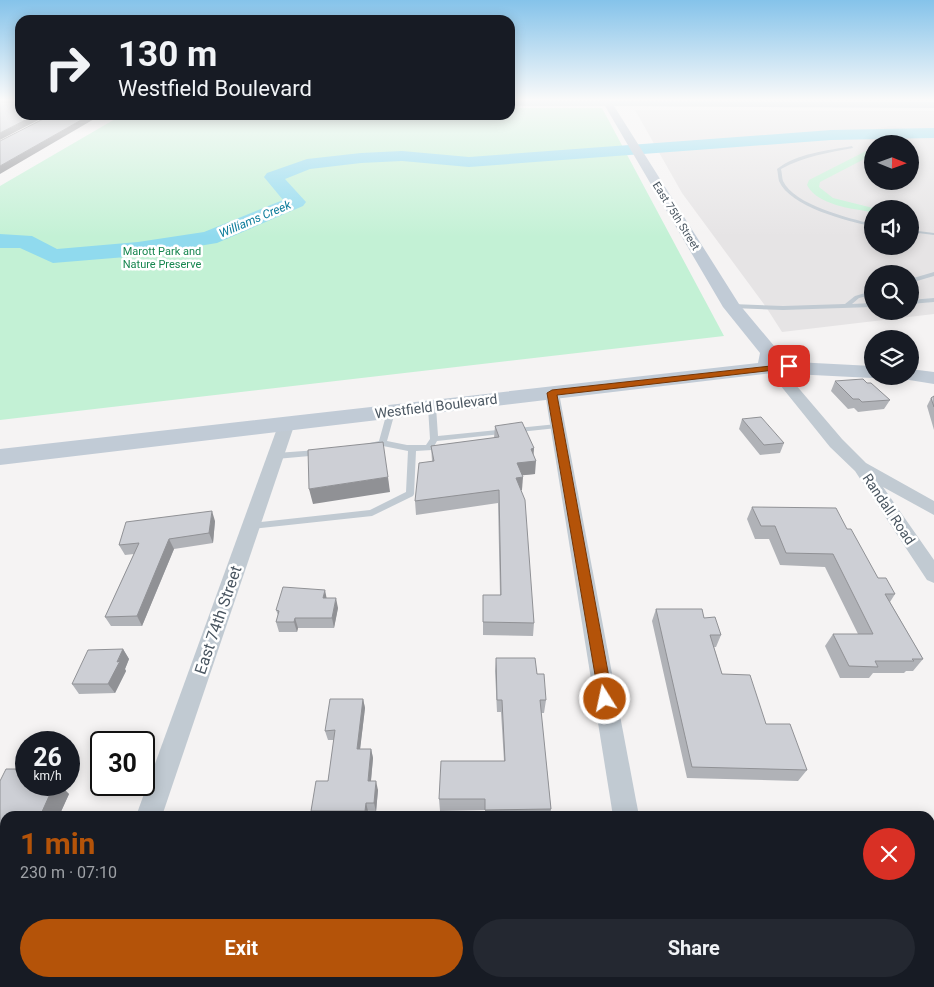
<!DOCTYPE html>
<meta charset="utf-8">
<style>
:root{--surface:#171b24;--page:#242831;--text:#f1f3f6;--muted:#9ea1a6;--accent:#b45309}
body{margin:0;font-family:Roboto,sans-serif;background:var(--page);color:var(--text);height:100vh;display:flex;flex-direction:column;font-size:19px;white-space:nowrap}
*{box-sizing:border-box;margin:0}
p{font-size:16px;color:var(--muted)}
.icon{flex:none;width:28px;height:28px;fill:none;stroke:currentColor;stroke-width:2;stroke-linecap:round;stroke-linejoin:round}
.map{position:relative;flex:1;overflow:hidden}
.side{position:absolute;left:0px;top:811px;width:935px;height:176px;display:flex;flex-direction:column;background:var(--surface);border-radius:15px 15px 0 0;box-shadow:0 2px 12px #0003}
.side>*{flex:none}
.banner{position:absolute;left:15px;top:15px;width:500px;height:105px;border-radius:15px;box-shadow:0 2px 12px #0003;background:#171b24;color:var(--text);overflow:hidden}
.needle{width:32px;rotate:91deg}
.tools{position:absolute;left:864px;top:135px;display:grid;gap:10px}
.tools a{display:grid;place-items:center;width:55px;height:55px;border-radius:50%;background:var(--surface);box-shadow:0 2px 12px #0003;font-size:25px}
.speed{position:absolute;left:15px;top:731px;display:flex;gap:10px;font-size:25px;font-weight:700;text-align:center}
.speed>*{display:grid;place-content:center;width:65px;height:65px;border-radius:50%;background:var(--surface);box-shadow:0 2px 12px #0003;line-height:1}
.speed small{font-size:12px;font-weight:400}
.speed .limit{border:2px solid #111;border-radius:8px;background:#fff;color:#111}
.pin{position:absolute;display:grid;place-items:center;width:42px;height:42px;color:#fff;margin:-21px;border-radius:10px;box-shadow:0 2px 8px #0006}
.me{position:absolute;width:55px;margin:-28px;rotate:350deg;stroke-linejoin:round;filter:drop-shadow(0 0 4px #0008)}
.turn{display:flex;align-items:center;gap:18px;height:105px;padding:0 20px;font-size:22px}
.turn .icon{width:65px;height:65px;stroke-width:2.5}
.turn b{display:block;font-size:35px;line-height:42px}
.round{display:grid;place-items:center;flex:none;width:52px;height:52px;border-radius:26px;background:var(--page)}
.summary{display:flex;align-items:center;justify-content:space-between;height:85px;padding:0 20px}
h1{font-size:30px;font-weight:700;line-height:38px;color:var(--accent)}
.primary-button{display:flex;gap:10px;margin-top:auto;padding:10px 20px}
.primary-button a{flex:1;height:58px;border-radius:30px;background:var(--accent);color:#fff;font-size:20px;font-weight:700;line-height:58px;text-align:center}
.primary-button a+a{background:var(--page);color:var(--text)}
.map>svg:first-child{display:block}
.education{fill:#e6e4e5;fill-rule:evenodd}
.green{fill:#c3f1d5}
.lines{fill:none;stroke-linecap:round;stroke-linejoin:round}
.river{fill:#90daee;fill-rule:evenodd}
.lane{fill:#c1cad2;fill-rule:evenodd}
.street{fill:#c1cad2;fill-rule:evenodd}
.secondary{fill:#c1cbd6;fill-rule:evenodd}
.wall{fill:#b0b2b7}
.shaded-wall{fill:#909195}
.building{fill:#cdcfd5;stroke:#909195}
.route{fill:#b45309;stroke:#753606}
.labels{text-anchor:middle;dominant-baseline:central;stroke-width:5;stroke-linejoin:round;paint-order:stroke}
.far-street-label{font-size:11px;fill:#4a5661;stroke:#fff}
.far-park-label{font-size:11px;fill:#17864f;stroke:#fff}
.far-water-label{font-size:12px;font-style:italic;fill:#0c7c9b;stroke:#fff}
.street-label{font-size:14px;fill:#4a5661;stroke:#fff}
.near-street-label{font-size:16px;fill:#4a5661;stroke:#fff}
</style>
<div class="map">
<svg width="934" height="987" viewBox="0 0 934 987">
<rect width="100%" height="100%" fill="#f5f3f3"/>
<path class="education" d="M635,110l299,1v203l-152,18 -16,-25 -84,-114zM872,144h38v37h-38zM872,209h38v37h-38zM872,274h38v37h-38z"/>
<g class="green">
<path d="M510,108h92l122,228 -724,84v-234l122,-71h388z"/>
<path d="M872,148v7l-52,27 -1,5 14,11 44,11h-5v3c-19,-3 -55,-7 -65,-27l2,-5z"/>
</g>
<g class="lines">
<path class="river" d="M934,128v10l-103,2 -362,27 -67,-6 -41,2 -51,6 -25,10 21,23 -3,4 -86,37 -79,13 -85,7 -33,-15h-20v-14l32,2 25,13 81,-7 66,-10 79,-32 -19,-23 3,-4 40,-14 54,-6 41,-2 67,6 362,-27z"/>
<g class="lane">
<path d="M852,146l1,2c-26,5 -48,8 -72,21 1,4 1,9 2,12 11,24 66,37 89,43v2c-24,-4 -83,-20 -93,-45 -1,-4 -1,-8 -2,-12 21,-16 49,-18 75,-23z"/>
<path d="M910,230l24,3v2l-24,-3z"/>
<path d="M934,272v4l-24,7v-4z"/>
<path d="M872,291v4l-13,3 -7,6 20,-1v4l-89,3 -51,-2 -3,-2 3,-2 51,2 62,-2 10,-8z"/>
<path d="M934,298v4l-24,2v-4z"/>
<path d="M429,405h6l1,2 2,29 119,-12 4,2 -4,2 -120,13 -5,9 -16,1 -2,43 -1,2 -41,20 -121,13 -3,-1 -2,-2 2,-2 3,-1 119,-13 36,-18 2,-41 -25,-5 -10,2 -4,-3 1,-2 9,-2 8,-29 4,-2 4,2 -8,29 20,4h19l4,-6 -2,-32z"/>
<path d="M318,450l3,1 1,2 -1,2 -45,4 -4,-3 4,-3z"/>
</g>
<g class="street">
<path d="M773,363l5,1 64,75 24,24 68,38v14l-51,-28 51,73v23l-7,-3 -72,-109 -25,-24 -62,-77 -2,-3z"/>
<path d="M552,389l7,4 80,423h-26l-68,-423z"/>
<path d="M287,418l8,5 -133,393h-26l143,-393z"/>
<path d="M930,881l4,1v30l-4,-1z"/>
<path d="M5,905v30l-5,1v-30z"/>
</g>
<g class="secondary">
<rect x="0" y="99" width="20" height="5"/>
<path d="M601,99h8l1,2 324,1v6l-320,-2 125,198 41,49 -4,8 96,5v10h7l-7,2 -99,-5 -773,92v-16l758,-86 2,-10 -37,-46 -118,-201h-95v-6l92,1z"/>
<path d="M910,369l24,3v12l-31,-5 -2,-3h9z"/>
</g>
</g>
<g class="wall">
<path d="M835,381l32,2 23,17 -6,9 -26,3 -4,-4 -6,1 -17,-18z"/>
<path d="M934,396v34l-7,-24 4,-8z"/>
<path d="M742,419l42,24 -4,10 -20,2 -21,-26z"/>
<path d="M495,426l39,22 -1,6 2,20 -13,1 -1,15 13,133 -1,13 -50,-1v-40h17l-2,-92 -82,12 -1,-14 17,-40 -1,-15 63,-8z"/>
<path d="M752,507l95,22 31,49 17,16 -5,8 33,57 -10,12h-7l-2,2h-31l-4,5h-29l-15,-32 8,-12h25l-33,-67 -45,-2 -11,-26h-14l-8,-20z"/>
<path d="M215,521l-2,22 -39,6 -32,77h-31l-6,-9 29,-63 -9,1 -6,-10z"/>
<path d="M327,598l11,10 -4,20h-36l-1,4h-18l-3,-10 2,-7 -2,-5z"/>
<path d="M656,609l48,9 17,17 -5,12h-2l8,27 85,96 -9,11 -111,-3 -35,-157z"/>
<path d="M123,649l6,10 -4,10 1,2 -11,22 -36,1 -7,-10z"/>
<path d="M496,658l41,16 9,26 -2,13h-3l10,96 -1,7h-65v-6l-45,1 -1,-12 65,-38 -3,-49h-4l-2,-41z"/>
<path d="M363,699l2,9 -5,41h11l2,9 -2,23 7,9 -2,22 -8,-1v5h-55l-2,-5 17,-30 6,-41h-6l-3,-9z"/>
<path d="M0,781l26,4h37l-1,2 7,7 -10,22h-54v55h-5z"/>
<rect x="595" y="982" width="57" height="5"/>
<path d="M746,982h38l1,5h-42l-1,-2z"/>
</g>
<g class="shaded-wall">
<path d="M35,115h13l-48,25v-7z"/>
<path d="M90,115h11l-101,59v-8z"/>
<path d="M534,448l-1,13h3l-1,13 -19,2 1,-13 14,-14z"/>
<path d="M388,477l2,15 -77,12 -4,-15z"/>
<path d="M523,477l-1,13 -6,1v-13z"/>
<path d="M212,511l3,10 -2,22 -4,-10z"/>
<path d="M169,539l5,10 -32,77 -5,-10z"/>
<path d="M325,590l2,10 -4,-2z"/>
<path d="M336,598l2,10 -4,20 -2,-10z"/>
<path d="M295,618l3,10 -1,4 -3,-10z"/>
<path d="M123,649l6,10 -4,10 1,2 -11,22 -7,-9z"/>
<path d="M363,699l2,9 -6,50 -2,-9z"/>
<path d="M371,749l2,9 -3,32 -2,-9z"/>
<path d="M376,781l2,9 -2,22 -2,-9z"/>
<path d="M48,785h15l-1,2 7,7 -10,22h-16l-2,-2z"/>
<path d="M366,803l2,8v5h-1l-2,-5z"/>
<path d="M195,982h12l-1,5h-12z"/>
</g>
<g class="building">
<path d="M0,102h20v13h15l-35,18z"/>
<path d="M51,115h39l-90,51v-25z"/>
<path d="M863,379l4,4h4l19,17 -28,2 -3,-3h-6l-18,-18z"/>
<path d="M934,396v11l-3,-9z"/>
<path d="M761,417l23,26 -20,2 -22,-26z"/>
<path d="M522,422l12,26 -3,1 5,12 -19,2 6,14 -7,1 9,22 9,123 -51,-1v-27h18l-2,-105 -84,11 4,-38 15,-2 -3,-15 68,-9 -4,-11z"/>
<path d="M383,442l5,35 -79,12 -1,-39z"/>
<path d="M752,507l84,1 11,21h4l27,49h8l9,16h-10l38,65h-11l2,2h-39l3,6 -29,-1 -16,-32h40l-40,-80 -47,-1 -11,-27h-14z"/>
<path d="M212,511l-3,22 -40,6 -32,77 -32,1 34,-74 -20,2 7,-23z"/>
<path d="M283,587l42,3 -2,8h13l-4,20h-37l-1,4h-18l3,-11 -3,-1z"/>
<path d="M656,609h46l2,9 11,-1 6,18h-11l12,39 28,1 16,49h24l17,46 -115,-3z"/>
<path d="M123,649l-6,13 3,-1 -12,23h-36l16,-34z"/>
<path d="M496,658h39l2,16h7l2,26h-6l11,109 -66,1v-11h-46l2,-38h64l-3,-61h-5z"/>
<path d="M330,699h33l-6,50h14l-3,32h8l-2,22h-8l-1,8h-54l5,-30h12l7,-51 -10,1z"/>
<path d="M6,769h20v16h28l-13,29 -11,1 -1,1h-24v44h-5v-79z"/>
<path d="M150,982h45l-1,5h-45z"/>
<rect x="601" y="982" width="51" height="5"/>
<path d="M754,982h30l1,5h-29z"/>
</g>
<linearGradient id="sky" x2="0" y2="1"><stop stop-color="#85c3ea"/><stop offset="0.42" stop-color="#fafafa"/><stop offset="1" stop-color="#fafafa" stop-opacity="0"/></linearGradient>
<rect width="934" height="237" fill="url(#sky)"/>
<path class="route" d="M789,364l3,1v3l-235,27 56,304 -2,5 -6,2 -5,-2 -53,-311 5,-3z"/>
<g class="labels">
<g class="far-street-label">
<text transform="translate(676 216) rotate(58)">East 75th Street</text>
</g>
<g class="far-park-label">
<text x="162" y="251">Marott Park and<tspan x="162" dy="13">Nature Preserve</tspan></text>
</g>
<g class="far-water-label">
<text transform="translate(255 219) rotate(-23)">Williams Creek</text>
</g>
<g class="street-label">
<text transform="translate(436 406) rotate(-7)">Westfield Boulevard</text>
<text transform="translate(889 509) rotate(56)">Randall Road</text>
</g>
<g class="near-street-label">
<text transform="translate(218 620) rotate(-71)">East 74th Street</text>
</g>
</g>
</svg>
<div class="tools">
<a><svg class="needle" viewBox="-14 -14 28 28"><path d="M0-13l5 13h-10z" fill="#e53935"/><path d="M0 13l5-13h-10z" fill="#9ea1a6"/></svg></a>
<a><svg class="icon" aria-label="sound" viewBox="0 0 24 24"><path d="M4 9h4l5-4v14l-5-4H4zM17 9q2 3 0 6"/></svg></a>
<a><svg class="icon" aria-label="search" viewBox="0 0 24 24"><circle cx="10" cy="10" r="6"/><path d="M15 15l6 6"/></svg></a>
<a><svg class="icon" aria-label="layers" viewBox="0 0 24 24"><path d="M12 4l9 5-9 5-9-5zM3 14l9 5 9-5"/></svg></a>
</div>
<div class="speed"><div>26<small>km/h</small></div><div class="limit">30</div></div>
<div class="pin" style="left:789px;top:366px;background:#d93025"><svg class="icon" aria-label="arrive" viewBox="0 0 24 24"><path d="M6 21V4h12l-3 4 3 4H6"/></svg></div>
<svg class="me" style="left:605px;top:699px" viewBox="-20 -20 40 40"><circle r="17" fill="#b45309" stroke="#fff" stroke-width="3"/><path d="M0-11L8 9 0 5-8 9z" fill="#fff"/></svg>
<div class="banner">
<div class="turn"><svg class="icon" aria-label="right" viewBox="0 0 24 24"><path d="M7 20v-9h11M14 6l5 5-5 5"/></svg><div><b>130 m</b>Westfield Boulevard</div></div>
</div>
<section class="side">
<div class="summary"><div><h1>1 min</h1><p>230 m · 07:10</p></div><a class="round" style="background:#d93025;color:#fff"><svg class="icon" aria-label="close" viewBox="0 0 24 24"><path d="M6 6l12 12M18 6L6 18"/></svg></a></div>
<div class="primary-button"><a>Exit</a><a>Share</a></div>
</section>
</div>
